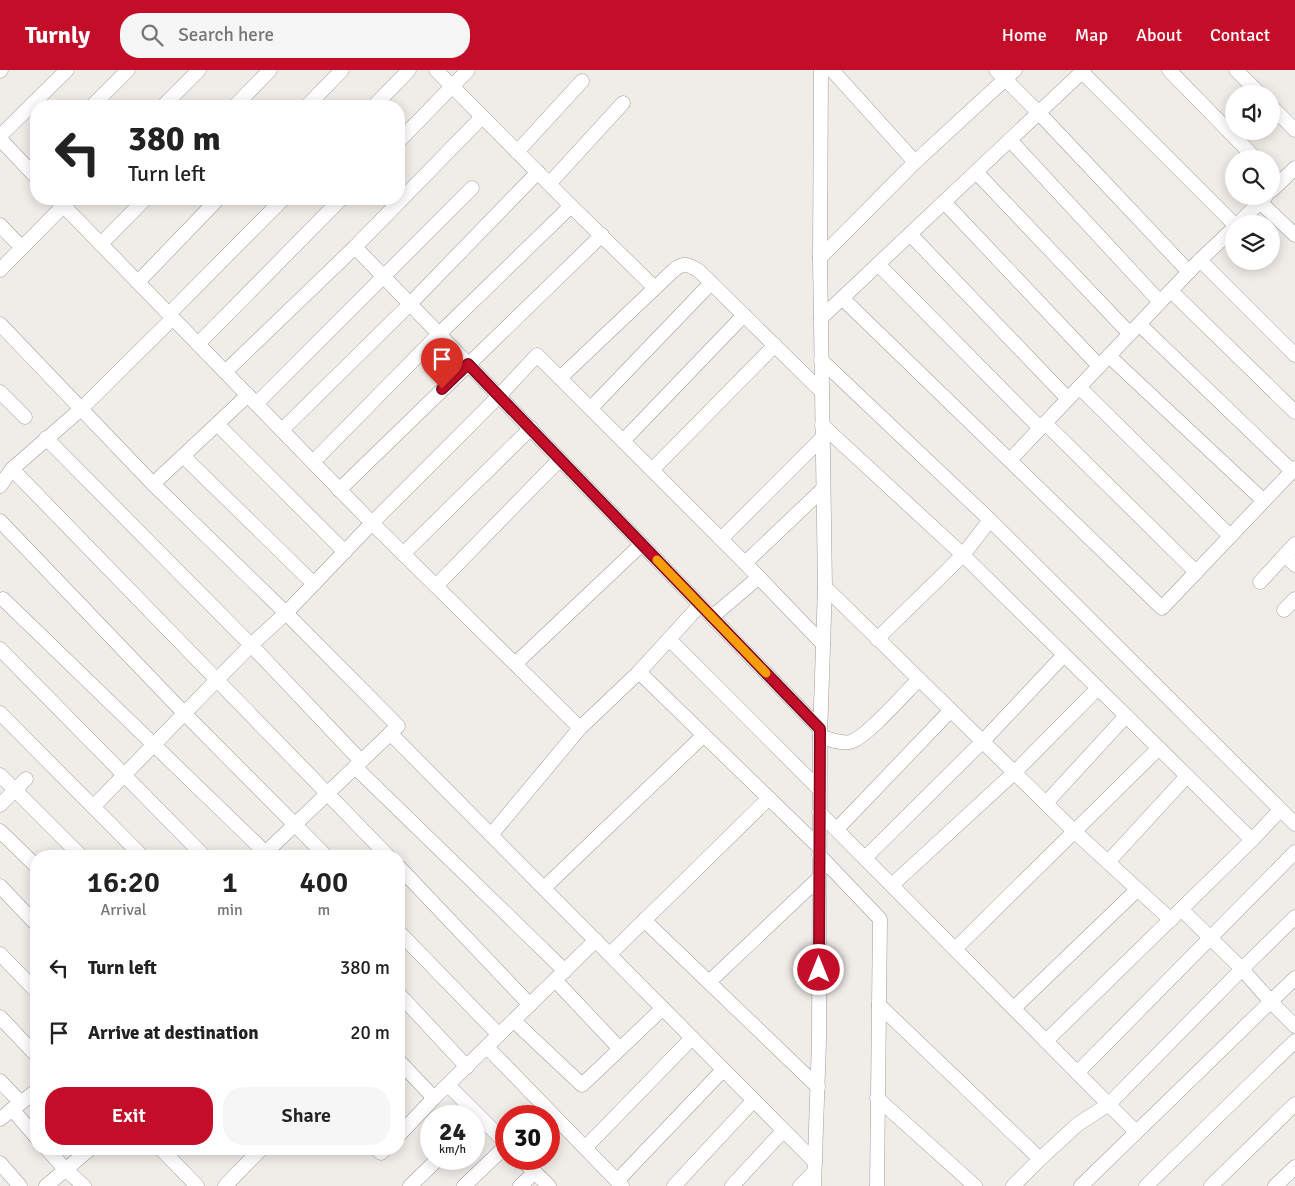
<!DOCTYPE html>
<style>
:root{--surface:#fff;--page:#f6f6f6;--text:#222;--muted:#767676;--accent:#c40d29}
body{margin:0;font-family:Signika,sans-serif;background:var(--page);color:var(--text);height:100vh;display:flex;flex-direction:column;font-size:19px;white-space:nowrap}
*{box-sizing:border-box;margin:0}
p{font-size:16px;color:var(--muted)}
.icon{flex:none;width:28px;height:28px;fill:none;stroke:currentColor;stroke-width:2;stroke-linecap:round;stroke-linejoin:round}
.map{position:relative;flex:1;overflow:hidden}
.sheet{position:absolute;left:30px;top:780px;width:375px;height:305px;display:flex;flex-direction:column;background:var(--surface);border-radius:20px;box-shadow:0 2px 12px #0003}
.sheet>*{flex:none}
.banner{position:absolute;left:30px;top:30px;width:375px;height:105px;border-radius:20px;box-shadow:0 2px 12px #0003;background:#fff;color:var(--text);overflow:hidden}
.controls{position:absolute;left:1225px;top:15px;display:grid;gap:10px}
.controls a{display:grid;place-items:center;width:55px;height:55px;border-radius:50%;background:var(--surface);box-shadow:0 2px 12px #0003;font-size:25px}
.speed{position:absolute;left:420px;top:1035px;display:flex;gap:10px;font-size:25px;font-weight:700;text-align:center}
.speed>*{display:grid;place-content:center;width:65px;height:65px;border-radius:50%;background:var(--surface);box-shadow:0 2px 12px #0003;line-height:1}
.speed small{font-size:12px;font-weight:400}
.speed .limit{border:8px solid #d22;background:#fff;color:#111}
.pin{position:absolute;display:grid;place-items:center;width:42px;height:42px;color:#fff;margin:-51px -21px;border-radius:50% 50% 50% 0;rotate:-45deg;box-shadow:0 0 5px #0007}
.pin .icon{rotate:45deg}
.me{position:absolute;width:55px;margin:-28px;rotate:0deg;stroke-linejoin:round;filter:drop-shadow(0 0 4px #0008)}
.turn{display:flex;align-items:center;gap:18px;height:105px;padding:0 15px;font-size:22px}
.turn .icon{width:65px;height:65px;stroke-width:2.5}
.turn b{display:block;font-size:35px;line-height:42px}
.eta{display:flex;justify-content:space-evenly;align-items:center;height:85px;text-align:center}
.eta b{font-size:30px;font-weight:600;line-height:35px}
.button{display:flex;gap:10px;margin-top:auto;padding:10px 15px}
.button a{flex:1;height:58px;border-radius:20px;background:var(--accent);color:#fff;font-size:20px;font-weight:600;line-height:58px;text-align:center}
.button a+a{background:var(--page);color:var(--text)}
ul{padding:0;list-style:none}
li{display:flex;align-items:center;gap:15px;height:65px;padding:0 15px}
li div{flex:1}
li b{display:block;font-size:19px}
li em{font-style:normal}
header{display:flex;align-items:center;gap:30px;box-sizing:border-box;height:70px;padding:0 25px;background:var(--accent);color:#fff}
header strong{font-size:24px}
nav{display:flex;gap:28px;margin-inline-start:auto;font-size:18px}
.search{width:350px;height:45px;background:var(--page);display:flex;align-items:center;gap:12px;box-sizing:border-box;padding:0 18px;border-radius:20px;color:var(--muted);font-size:19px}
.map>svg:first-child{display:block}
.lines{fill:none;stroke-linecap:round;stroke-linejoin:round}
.minor-casing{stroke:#9e9e9e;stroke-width:15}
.minor{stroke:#fff;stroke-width:14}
.route-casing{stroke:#7f081b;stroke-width:12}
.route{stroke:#c40d29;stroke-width:9}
.slow{stroke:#f59e0b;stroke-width:9}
</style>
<header>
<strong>Turnly</strong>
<div class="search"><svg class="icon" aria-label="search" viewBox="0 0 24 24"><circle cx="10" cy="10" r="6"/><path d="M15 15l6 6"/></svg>Search here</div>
<nav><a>Home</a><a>Map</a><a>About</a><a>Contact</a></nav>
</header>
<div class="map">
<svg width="1295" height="1116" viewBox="0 0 1295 1116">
<rect width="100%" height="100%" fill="#f0ece8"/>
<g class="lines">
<g class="minor-casing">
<g id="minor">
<path d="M436,0l135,136 84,82"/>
<path d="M832,0l83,92"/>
<path d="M996,0l43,43 150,159"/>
<path d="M1169,0l87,89"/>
<path d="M1236,0l24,24"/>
<path d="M0,1l1,-1"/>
<path d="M1082,2l152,152"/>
<path d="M92,36l36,-36"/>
<path d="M163,36l36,-36"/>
<path d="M235,36l35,-36"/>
<path d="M307,36l35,-36"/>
<path d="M374,36l35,-36"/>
<path d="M1271,36l24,24"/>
<path d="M0,66l67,-66"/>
<path d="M0,69l36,38"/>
<path d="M1010,70l150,162"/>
<path d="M399,71l69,-71"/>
<path d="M517,82l65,-71"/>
<path d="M976,102l154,162"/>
<path d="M549,114l74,-81"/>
<path d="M1271,121l24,-23"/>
<path d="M57,129l315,324 208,205"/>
<path d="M944,132l155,164"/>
<path d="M1260,132l35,33"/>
<path d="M1238,154l28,-28"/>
<path d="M0,155l22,23"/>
<path d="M910,164l158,165"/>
<path d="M101,174l44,-45"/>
<path d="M355,177l465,482"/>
<path d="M820,188l95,-96 100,-92"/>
<path d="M1200,190l95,95"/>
<path d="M878,194l162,164"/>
<path d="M0,200l70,-71"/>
<path d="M138,212l80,-83"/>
<path d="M1171,221l124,121"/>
<path d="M842,228l320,310 133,-140"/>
<path d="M169,244l114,-115"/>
<path d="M821,248l263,-248"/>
<path d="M0,254l153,160 133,129 112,113 -136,130"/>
<path d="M1139,254l153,147"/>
<path d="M198,274l143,-145"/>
<path d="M1109,286l155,145"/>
<path d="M821,290l169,160 305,304"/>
<path d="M225,302l130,-125 127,-130"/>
<path d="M560,308l114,-108c10,-8 14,-6 25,1l123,121"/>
<path d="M1079,317l151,149"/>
<path d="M0,322l25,25"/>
<path d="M256,334l216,-216"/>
<path d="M591,338l120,-125"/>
<path d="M1045,353l151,149"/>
<path d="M217,354l128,128"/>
<path d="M822,355l141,130 289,285"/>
<path d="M282,360l128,-126 128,-132"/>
<path d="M46,368l205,207 110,116"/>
<path d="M623,371l121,-126"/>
<path d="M183,386l131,128"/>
<path d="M1010,390l190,-200 34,-32"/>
<path d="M313,392l126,-128 132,-128"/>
<path d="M12,399l376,387"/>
<path d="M652,400l123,-125"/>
<path d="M153,414l95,-89"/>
<path d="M0,416l12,-17 69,-60 92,-91"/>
<path d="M339,420l263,-255"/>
<path d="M0,451l184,192 142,143"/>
<path d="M721,469l101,-101"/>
<path d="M403,484l128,-126"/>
<path d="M1285,485l10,10"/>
<path d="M745,493l78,-74"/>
<path d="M1260,512l35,-38"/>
<path d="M436,516l124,-127"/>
<path d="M825,517l249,244 97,89"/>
<path d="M3,529l266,257"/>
<path d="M1284,540l11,-11"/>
<path d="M712,547l47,-40"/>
<path d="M669,569l150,150"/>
<path d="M877,569l86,-84 27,-35"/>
<path d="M0,579l204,207"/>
<path d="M515,594l127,-120"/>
<path d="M639,602l180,175"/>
<path d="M0,643l142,143"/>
<path d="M390,663l425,429"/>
<path d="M820,666c9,3 20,8 30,6 15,-3 56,-50 69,-63"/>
<path d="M355,697l210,204"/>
<path d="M0,705l81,81"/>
<path d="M1046,733l80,-87"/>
<path d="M0,735l26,-26"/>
<path d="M93,737l158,-162 35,-32 86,-90 127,-127 38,-41 208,208 78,81"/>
<path d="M819,742l317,320"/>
<path d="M837,759l114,-119"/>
<path d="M0,761l36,35"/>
<path d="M491,765l89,-107 59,-56 61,-67"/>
<path d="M819,785l61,64 -3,267"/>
<path d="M865,788l118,-117 81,-86"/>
<path d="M1108,792l79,-86"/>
<path d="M399,797l131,138"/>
<path d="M892,815l123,-113 83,-84"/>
<path d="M0,816l36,38"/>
<path d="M544,818l160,-153"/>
<path d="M1181,839l61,60 29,33 24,24"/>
<path d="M644,850l174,167"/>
<path d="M399,862l100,103"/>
<path d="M955,879l204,-201"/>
<path d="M0,884l36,37"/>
<path d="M610,884l159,-156"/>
<path d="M555,910l65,69"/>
<path d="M709,912l109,-103"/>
<path d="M399,924l68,73"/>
<path d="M879,935l161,154 -27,27"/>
<path d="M1014,938l123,-118"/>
<path d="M0,947l36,38"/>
<path d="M514,951l68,64 81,-77"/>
<path d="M1046,971l206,-201 28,-30"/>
<path d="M487,977l135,139"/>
<path d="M399,991l35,37"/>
<path d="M1077,1003l218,-221"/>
<path d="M0,1011l21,22"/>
<path d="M448,1015l58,58"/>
<path d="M877,1028l98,88"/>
<path d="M12,1039l24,28"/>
<path d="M0,1049l36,-28"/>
<path d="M399,1065l35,-37 162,-158"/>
<path d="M585,1078l107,-110"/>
<path d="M47,1079l18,20 19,17"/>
<path d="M161,1079l36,37"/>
<path d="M377,1079l4,4 4,-4"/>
<path d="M521,1089l28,27"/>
<path d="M1040,1089l38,-35 31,-20 133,-135 53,-52"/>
<path d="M0,1093l20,23"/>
<path d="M617,1111l106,-111"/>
<path d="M46,1116l44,-37"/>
<path d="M225,1116l36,-37"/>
<path d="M410,1116l28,-27"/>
<path d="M464,1116l42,-40"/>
<path d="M520,1116l15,-14"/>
<path d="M674,1116l79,-85"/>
<path d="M732,1116l51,-55"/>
<path d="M800,1116l14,-14"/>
<path d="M814,1116l5,-144 1,-306 5,-149 -5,-329 1,-188"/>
<path d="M1081,1116l214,-208"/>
<path d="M1146,1116l149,-145"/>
<path d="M1211,1116l84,-82"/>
<path d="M1275,1116l20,-19"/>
</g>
</g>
<use href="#minor" class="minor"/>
</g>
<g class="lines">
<g class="route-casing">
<path id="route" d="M442,319l26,-25 352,365 -1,241"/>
</g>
<use href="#route" class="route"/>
<path class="slow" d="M657,490l109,113"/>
</g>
</svg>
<div class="controls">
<a><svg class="icon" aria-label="sound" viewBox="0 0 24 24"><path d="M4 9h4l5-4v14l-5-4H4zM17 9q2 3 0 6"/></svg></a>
<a><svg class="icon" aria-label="search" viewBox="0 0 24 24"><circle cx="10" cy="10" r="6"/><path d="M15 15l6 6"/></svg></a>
<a><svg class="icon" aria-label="layers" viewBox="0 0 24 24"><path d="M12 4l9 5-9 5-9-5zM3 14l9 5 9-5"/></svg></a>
</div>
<div class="speed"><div>24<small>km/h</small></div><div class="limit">30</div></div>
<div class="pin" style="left:442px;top:319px;background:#d93025"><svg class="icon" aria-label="arrive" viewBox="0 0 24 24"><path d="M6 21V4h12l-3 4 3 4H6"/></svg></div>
<svg class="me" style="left:819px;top:900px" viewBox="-20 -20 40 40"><circle r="17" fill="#c40d29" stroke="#fff" stroke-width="3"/><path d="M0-11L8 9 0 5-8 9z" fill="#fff"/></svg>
<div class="banner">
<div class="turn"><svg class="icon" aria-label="left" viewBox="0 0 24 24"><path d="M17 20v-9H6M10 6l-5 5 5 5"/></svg><div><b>380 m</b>Turn left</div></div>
</div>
<section class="sheet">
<div class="eta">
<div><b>16:20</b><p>Arrival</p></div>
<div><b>1</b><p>min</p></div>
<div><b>400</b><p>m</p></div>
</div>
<ul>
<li><svg class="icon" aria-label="left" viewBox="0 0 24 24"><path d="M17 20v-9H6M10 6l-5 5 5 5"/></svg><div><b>Turn left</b></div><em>380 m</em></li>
<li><svg class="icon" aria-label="arrive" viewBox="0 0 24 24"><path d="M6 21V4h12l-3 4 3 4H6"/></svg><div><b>Arrive at destination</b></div><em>20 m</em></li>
</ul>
<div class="button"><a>Exit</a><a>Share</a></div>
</section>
</div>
